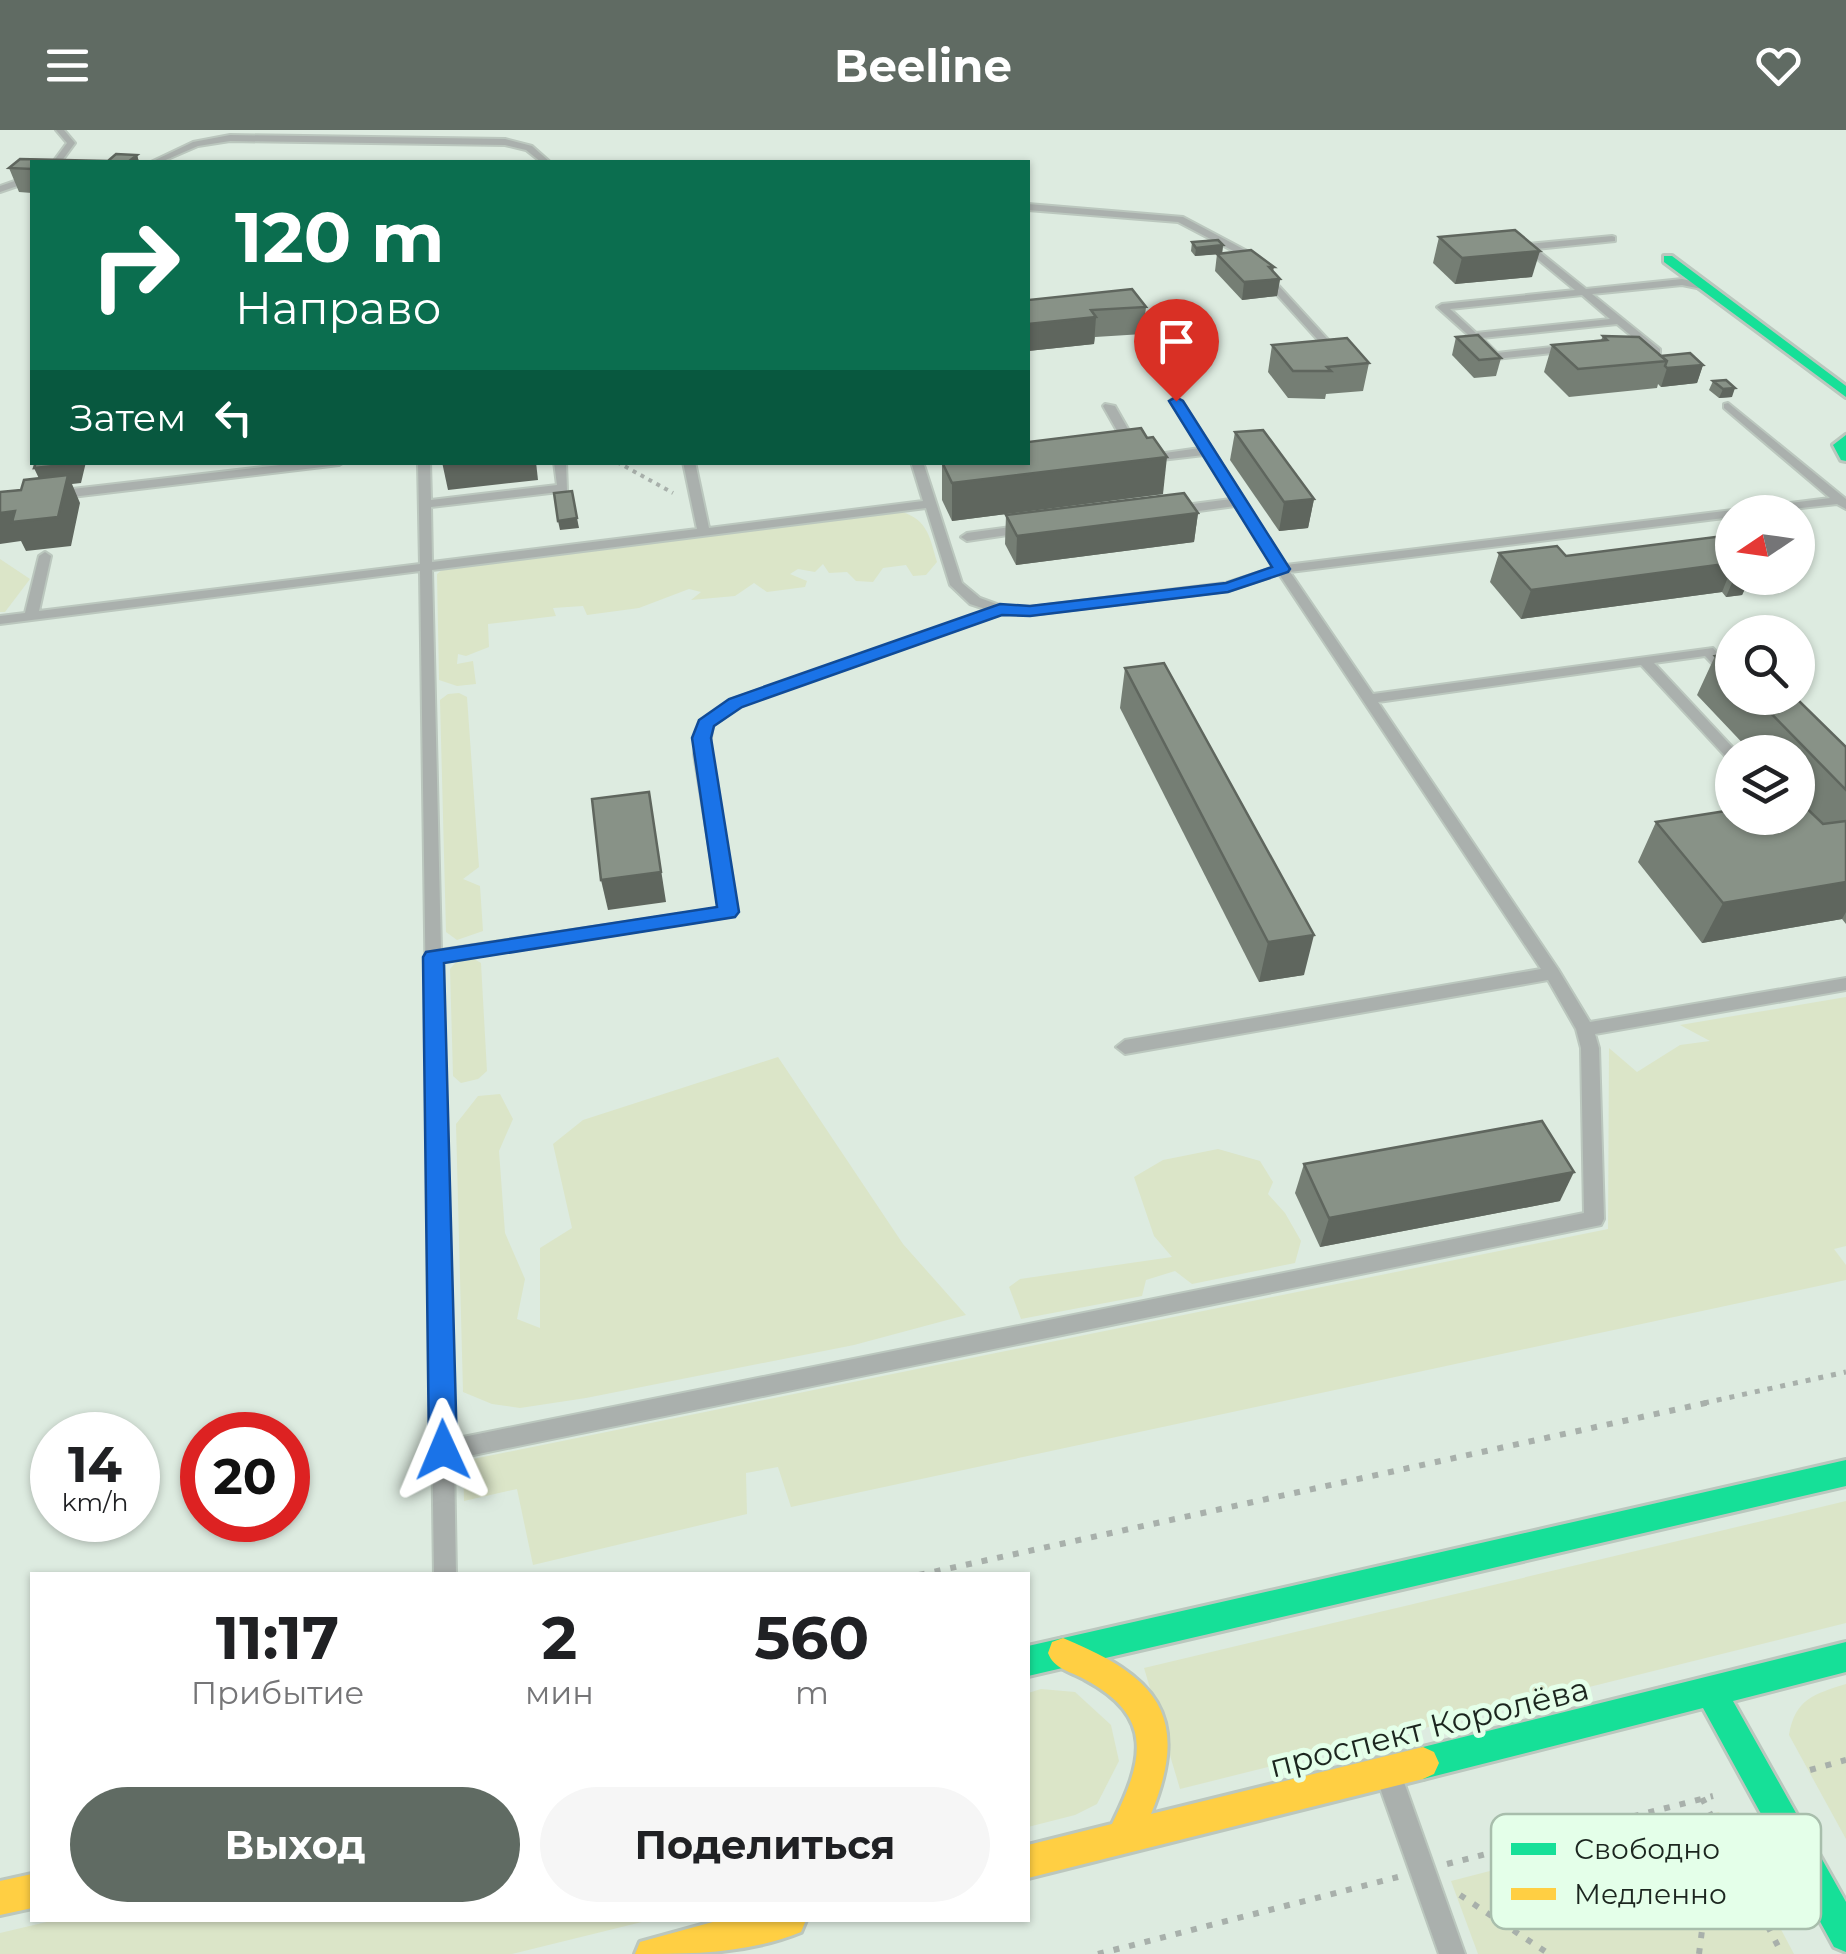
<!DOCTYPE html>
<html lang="ru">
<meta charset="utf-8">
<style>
:root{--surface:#fff;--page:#f6f6f6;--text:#202124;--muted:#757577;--accent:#606b63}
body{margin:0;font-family:Montserrat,sans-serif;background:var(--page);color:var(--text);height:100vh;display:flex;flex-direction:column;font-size:38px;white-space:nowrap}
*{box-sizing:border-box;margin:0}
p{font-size:32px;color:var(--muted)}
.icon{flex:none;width:55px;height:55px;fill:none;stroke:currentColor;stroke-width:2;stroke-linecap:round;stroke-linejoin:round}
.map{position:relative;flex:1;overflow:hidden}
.panel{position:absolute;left:30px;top:1442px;width:1000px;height:350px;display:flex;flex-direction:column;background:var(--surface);border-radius:0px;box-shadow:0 2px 8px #0004}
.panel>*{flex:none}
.banner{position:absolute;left:30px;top:30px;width:1000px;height:305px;border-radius:0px;box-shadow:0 2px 8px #0004;background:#0b6e4f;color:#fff;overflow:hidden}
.needle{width:65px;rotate:257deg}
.controls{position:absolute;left:1715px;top:365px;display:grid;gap:20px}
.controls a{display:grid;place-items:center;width:100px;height:100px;border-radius:50%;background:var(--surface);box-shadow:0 2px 8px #0004;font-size:50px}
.speed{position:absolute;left:30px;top:1282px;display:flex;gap:20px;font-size:50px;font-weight:700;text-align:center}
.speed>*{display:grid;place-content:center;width:130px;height:130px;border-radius:50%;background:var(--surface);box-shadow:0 2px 8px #0004;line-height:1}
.speed small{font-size:25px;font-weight:400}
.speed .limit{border:15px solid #d22;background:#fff;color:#111}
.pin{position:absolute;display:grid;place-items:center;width:85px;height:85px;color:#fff;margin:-102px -42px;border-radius:50% 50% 50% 0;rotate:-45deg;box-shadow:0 0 10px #0007}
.pin .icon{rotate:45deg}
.me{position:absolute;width:110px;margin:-55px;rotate:359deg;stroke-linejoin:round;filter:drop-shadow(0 0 8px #0008)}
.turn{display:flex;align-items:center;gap:35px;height:210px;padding:0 40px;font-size:45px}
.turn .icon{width:130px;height:130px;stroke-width:2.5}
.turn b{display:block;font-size:70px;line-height:85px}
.then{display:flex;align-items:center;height:95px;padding:0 40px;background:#0003;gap:20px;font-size:38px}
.eta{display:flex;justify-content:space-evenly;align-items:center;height:170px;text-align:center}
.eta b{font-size:60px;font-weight:700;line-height:70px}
.primary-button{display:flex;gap:20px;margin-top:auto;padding:20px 40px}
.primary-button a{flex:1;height:115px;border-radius:60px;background:var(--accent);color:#fff;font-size:40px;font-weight:700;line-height:115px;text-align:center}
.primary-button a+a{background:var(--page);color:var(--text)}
header{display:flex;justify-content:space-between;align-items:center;height:130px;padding:0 40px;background:var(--accent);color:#fff;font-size:45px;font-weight:700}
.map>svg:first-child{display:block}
.green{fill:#dbe5c8}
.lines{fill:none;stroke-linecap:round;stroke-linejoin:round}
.lane-casing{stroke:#bbc7be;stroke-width:4}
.fast-casing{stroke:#bbc7be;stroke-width:6}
.slow-casing{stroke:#bbc7be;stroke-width:6}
.path-far2{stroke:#a8b0ab;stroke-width:4;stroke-dasharray:4 5;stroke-linecap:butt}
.path-far1{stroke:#a8b0ab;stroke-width:5;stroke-dasharray:5 8;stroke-linecap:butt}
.path{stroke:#a8b0ab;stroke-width:6;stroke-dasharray:6 10;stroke-linecap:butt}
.lane{fill:#aab0ad;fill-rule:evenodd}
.fast{fill:#16e098;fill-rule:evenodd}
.slow{fill:#ffcf43;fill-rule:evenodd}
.wall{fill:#757e74}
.shaded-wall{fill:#5f665e}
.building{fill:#889287;stroke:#5f665e;stroke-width:2.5}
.route{fill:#1a73e8;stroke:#114b97;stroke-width:2.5}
.labels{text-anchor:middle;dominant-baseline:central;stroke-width:10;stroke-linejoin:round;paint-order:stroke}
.near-street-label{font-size:32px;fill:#1c261f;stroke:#e4ffe9}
.key{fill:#e4ffe9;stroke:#a8beac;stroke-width:2.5}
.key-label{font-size:28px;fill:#1c261f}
</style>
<header><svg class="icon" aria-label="menu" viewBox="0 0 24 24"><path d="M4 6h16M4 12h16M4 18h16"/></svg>Beeline<svg class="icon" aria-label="heart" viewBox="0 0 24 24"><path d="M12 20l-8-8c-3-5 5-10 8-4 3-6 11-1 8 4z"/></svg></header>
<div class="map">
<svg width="1846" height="1824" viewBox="0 0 1846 1824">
<rect width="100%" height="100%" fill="#ddebe0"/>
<g class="green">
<path d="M902,382c26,8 28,26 35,50l-11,13 -13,1 -7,-11 -23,3 -10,14 -17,-1 -9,-9 -18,1 -6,-9 -8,8 -17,-3 -8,5 17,7 -2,6 -38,5 -13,-9 -19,13 -44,4 10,-8 -12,-3 -50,19 -52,7 -4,-9 -30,2 3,8 -68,8 1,23 -23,9 -8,-2 -1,10 16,-3 3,23 -19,2 -18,-6 -2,-106 6,-5z"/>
<path d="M0,429l30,20 -25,33h-5z"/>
<path d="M459,563l8,4 12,170 -16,12 17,7 3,45 -26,9 -11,-8 -6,-232 8,-6z"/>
<path d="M474,829l7,4 6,108 -9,8 -17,4 -8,-7 -3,-107 6,-7z"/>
<path d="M1846,867v249l-12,3 12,16v15l-1055,227 -13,-40 -32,6 1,41 -214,51 -16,-76 -53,12 -1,-40 1145,-232 1,-181 28,24 43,-27 30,-4 -30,-16z"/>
<path d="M778,927l125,187 63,71 -112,30 -268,53 -66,10 -28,-4 -29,-12 -7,-268 22,-28 22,-2 13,25 -14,32 6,82 20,46 -8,40 23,9v-80l32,-20 -19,-84 30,-24z"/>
<path d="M1218,1019l42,12 13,21 -5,12 17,19 16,28 -6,22 -103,21 -17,-13 -29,9 -4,16 -121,23 -12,-32 11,-8 152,-22 -18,-21 -20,-59 29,-17z"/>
<path d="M1846,1371v122l-666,166 -36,-121z"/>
<path d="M1846,1554v155l-57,-104c6,-36 25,-41 57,-51z"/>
<path d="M1041,1559l34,3 36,33 8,36 -22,43 -22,11 -47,12v-134z"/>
<path d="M1719,1682l75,142h-316l-27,-73z"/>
<path d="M55,1790h595l-138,34h-512v-21z"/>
</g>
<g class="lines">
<g class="lane-casing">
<g id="lane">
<path d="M56,0h8l11,13 -14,19h-8l14,-19z"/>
<path d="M230,5l275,4 27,7 18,16h-9l-15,-12 -21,-5 -275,-4 -32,5 -37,16h-10l42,-20z"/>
<path d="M32,45v6l-32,11v-6z"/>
<path d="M1028,74l155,13 64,34 97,106 -9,2 -94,-104 -63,-33 -150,-12z"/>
<path d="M1612,106l3,1v4l-79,8 50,40 96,-10 23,5 2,2 -5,3 -20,-4 -90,9 68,55v4h-8l-35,-29 -135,14 15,15 74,-8 5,3 -5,3 -76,8 -58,-52 5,-3 133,-14 -52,-43 5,-3zM1582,165l28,24 -134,14 -26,-24z"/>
<path d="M1172,269l10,2 104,164 544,-67 -106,-90v-4l4,-1 118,96v10l-9,-5 -72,8h-33v5l-442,55 83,122 340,-46 19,21v11l-5,-1 -22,-23 -51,7 83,89h-5v8l-5,-2 -86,-93 -263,37 180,267 32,53 256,-44v12l-251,44 4,14 5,171 -3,6 -1147,234 2,116h-22l-14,-1004 -420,53v-8l25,-3 14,-57 6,-4 6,4 -12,55 381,-47 -2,-102h12l1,38 126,-15 -3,-23h12l1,29 -136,16 1,55 265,-33 -14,-67h12l14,66 214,-27 -12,-39h12l39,121 18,15 22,8 28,1 196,-24 49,-16 -40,-61 -65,9 -6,-4 6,-4 61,-8 -27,-44 -60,7 -6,-3 6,-3 56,-8 -30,-47zM926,378l24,77 20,19 18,6 -258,90 -31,24 -5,30 25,154 -278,42 -9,-380zM1279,444l262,395 -416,71 -9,7 9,7 423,-74 28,49 5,19 3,165 -1131,226 -11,-477 292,-46 2,-4 -28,-158 5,-28 27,-20 261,-92 29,1 198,-24z"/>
<path d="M1105,274l10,2 25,44 -2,2 -10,-2 -25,-44z"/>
<path d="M305,332h39l-5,3 -284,34 -6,-4 6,-4z"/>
<path d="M1025,395l4,1v6l-62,9 -6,-4 6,-4z"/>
<path d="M1392,1642l9,4 4,9 60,169h-26l-60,-169 4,-9z"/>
</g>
</g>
<g class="fast-casing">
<g id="fast">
<path d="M1664,126h8l174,130v11l-182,-135z"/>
<path d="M1846,305v26l-5,-1 -8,-15z"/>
<path d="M1846,1330v26l-818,190v-30z"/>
<path d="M1846,1512v30l-113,29 113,201v50l-12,-5 -131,-239 -280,71 -11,-5 -5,-11 5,-11 11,-5z"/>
</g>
</g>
<g class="slow-casing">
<g id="slow">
<path d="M1063,1508c92,38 129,76 88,176l272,-67 11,5 5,11 -5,11 -11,5 -395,99v-33l84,-21c31,-63 44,-107 -28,-145 -14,-8 -30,-10 -36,-26l4,-11z"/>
<path d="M32,1744v34l-32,7v-34z"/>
<path d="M720,1790h86l-5,12c-54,22 -109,22 -166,22l5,-12z"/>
</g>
</g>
<path class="path-far2" d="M617,332l56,31"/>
<path class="path-far1" d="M1704,1273l142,-31"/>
<g class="path">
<path d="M919,1445l796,-174"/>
<path d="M1810,1640l36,-10"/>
<path d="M1702,1668l80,156"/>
<path d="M1447,1734l266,-68"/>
<path d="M1460,1765l89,59"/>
<path d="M1098,1824l300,-77"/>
<path d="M1699,1824l16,-126"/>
</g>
<use href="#lane" class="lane"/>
<use href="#fast" class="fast"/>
<use href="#slow" class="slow"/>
</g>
<g class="wall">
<path d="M116,24l21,1 2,7h-107v31l-13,-1 -10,-24 11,-9 88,2z"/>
<path d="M1439,107l93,40 -77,7 -22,-21z"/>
<path d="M1192,112l31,3 -1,8 51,19 7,7 -3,17 -35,4 -27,-29 2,-17 -22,2 -4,-5z"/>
<path d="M1028,170l118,7 -3,27 -48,3 -1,7 -66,7z"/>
<path d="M1603,206l58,20 42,9 -6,18 -36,4 -3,-3 -1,4 -88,9 -25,-25 8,-27 49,-5z"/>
<path d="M1456,207l45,21 -5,18 -22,2 -22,-23z"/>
<path d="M1272,215l97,18 -6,28 -37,3 -1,5 -37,-1 -20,-26z"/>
<path d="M1713,251l19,16 -13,1 -10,-8z"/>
<path d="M1235,302l79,67 -6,29 -29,3 -49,-71z"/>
<path d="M942,332l221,32 -211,27 -10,-21z"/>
<path d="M1198,383l-4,29 -178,23 -11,-21 1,-29z"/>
<path d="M1732,414v34h18l-8,17 -16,2 -4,-5 -201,27 -31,-37 9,-29 67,3z"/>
<path d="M1732,523v45h64l50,49v177l-4,-5 -140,24 -64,-81 18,-40 142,-4v-66h-47l-54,-57 18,-39z"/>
<path d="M1125,538l179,307 -45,7 -139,-274z"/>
<path d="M1304,1034l256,37 -240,46 -25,-54z"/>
</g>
<g class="shaded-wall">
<path d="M137,25l2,7h-11z"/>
<path d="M1223,115l-1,9 -27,2 1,-8z"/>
<path d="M1540,121l-8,26 -77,7 7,-26z"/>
<path d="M1269,137h5l-3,13 9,-1 -3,17 -35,4 2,-18z"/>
<path d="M1096,187l-2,27 -66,7v-27z"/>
<path d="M1703,235l-6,18 -36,4 6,-19z"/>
<path d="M1735,258l-3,9 -13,1 4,-9z"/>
<path d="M1167,327l-4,37 -211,27v-38z"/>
<path d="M73,332h13l-5,21 -9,1 8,19 -9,43 -45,5 -5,-10 -21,3v-31l43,-26 -9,-19z"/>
<path d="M442,332h94l2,18 -90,10z"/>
<path d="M1314,369l-6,29 -29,3 5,-29z"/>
<path d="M1198,383l-4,29 -178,23 1,-29z"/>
<path d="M577,388l2,10 -19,2 -2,-9z"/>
<path d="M1732,433v4l-10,25 -201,27 10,-29z"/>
<path d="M1734,448h16l-8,17 -16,2z"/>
<path d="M649,662l17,110 -58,8 -7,-30z"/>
<path d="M1846,752v30l-4,7 -140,24 21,-40z"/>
<path d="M1314,805l-10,40 -45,7 9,-40z"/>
<path d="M1574,1042l-14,29 -240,46 9,-29z"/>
</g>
<g class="building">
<path d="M116,24l21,1 -9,7h-96v7l-23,-1 11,-9 88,2z"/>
<path d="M1515,100l25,21 -78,7 -23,-21z"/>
<path d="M1218,110l5,5 -27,3 -4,-6z"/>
<path d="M1251,120l23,17h-5l11,12 -36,3 -27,-28z"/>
<path d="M1132,159l14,18 -55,3 5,7 -68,7v-24z"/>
<path d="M1478,205l23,23 -22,2 -23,-23z"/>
<path d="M1603,206l36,1 28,24 -89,8 -26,-24 55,-5z"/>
<path d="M1347,208l22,25 -42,4 4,4h-38l-21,-26z"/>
<path d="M1690,223l13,12 -36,3 -2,-2 2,-5 -6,-5z"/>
<path d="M1726,250l9,8 -12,1 -10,-8z"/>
<path d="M1141,298l6,10 6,-1 14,20 -215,26 -10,-21h86v-20z"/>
<path d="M1263,300l51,69 -30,3 -49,-70z"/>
<path d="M36,332h37v2l-39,4z"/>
<path d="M68,345l-10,42 -46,5 3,-11 -15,2v-21l21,-2 3,-10z"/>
<path d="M572,361l5,27 -19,3 -4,-28z"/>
<path d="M1184,363l14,20 -181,23 -11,-21z"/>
<path d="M1723,406l9,8v19l-201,27 -32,-37 58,-7 9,10z"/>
<path d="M1732,523v21l-17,-18z"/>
<path d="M1164,533l150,272 -46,7 -143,-274z"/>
<path d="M1756,568h40l50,49v43z"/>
<path d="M649,662l12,80 -60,8 -9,-81z"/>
<path d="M1798,670l25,24 23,-3v61l-123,21 -67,-81 76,-12v8h66z"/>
<path d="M1542,991l32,51 -245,46 -25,-54z"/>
</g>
<path class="route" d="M1176,267l7,4 107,168 -2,3 -60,20 -198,24 -28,-1 -260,92 -28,19 -3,12 28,174 -4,5 -291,46 13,487 -4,10 -10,3 -10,-3 -4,-10 -6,-493 3,-5 291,-45 -25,-169 7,-18 30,-21 271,-95 30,2 196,-23 46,-16 -103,-166z"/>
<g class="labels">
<g class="near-street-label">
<text transform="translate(1429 1597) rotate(-14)">проспект Королёва</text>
</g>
</g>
<rect x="1491" y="1684" width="330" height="115" rx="15" class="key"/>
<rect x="1511" y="1713" width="45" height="12" fill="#16e098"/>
<rect x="1511" y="1758" width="45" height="12" fill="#ffcf43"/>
<g class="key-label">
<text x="1574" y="1729">Свободно</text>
<text x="1574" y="1774">Медленно</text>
</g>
</svg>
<div class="controls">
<a><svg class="needle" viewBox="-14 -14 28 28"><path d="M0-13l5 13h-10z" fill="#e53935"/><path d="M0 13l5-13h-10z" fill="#757577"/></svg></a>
<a><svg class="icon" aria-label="search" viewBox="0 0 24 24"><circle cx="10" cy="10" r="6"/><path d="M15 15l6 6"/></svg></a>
<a><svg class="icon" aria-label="layers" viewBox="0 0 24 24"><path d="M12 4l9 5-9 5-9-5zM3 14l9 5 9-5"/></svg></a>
</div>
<div class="speed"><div>14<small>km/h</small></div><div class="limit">20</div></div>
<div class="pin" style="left:1176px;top:271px;background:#d93025"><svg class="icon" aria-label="arrive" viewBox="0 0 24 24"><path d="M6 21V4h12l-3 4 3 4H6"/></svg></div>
<svg class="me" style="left:443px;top:1320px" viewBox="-20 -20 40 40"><path d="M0-17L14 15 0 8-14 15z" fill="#1a73e8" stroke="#fff" stroke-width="4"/></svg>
<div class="banner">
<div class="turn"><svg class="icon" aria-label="right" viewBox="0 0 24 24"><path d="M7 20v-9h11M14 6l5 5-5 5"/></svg><div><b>120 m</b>Направо</div></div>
<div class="then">Затем<svg class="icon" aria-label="left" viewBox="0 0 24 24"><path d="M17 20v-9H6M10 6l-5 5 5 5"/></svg></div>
</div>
<section class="panel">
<div class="eta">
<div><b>11:17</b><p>Прибытие</p></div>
<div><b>2</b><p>мин</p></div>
<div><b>560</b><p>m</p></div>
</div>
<div class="primary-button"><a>Выход</a><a>Поделиться</a></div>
</section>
</div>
